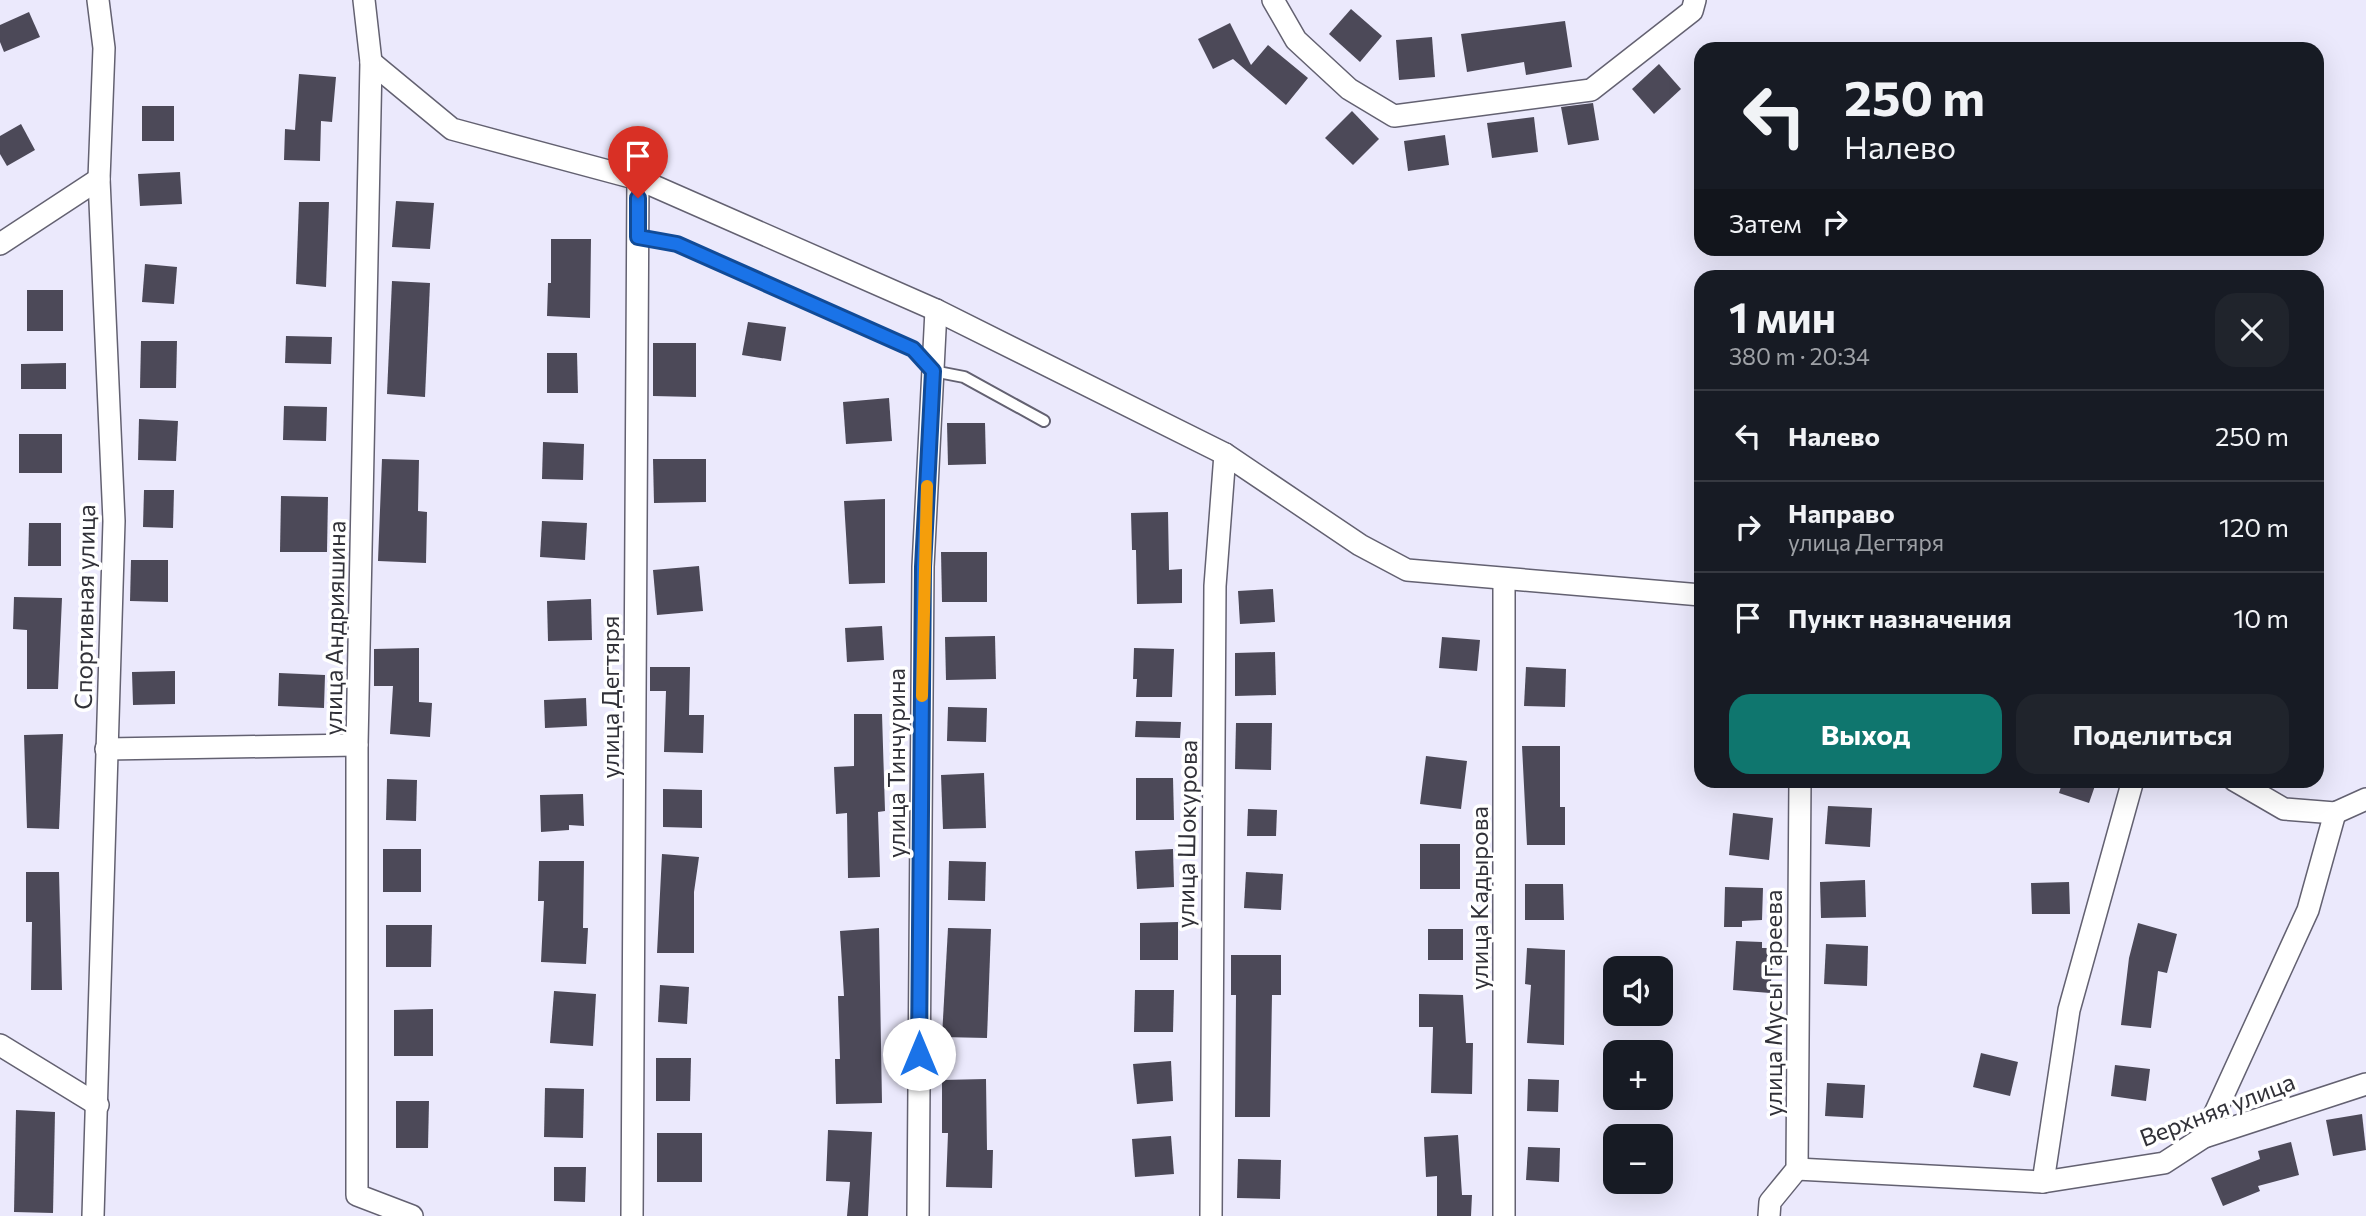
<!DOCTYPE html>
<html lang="ru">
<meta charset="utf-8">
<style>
:root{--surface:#171b24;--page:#20242c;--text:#f1f3f6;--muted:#9ea1a6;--line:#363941;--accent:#0f766e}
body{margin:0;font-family:Commissioner,sans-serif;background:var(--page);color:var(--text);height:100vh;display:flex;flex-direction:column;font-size:26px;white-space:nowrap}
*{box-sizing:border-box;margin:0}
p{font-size:23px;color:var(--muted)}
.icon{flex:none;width:38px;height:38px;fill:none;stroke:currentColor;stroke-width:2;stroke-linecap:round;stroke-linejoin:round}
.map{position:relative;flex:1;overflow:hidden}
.side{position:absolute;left:1694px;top:270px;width:630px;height:518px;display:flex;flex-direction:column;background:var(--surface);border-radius:21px;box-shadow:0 7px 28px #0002}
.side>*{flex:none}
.hud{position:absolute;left:1694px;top:42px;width:630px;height:214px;border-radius:21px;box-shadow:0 7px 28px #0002;background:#171b24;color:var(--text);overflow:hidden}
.tools{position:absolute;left:1603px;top:956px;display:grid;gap:14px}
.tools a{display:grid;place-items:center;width:70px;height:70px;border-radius:14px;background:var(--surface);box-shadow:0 7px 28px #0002;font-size:35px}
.pin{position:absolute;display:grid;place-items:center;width:60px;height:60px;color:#fff;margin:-72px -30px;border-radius:50% 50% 50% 0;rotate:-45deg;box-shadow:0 0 7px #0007}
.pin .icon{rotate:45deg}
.me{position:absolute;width:77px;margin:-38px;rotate:0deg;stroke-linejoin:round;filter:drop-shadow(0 0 5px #0008)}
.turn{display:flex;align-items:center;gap:24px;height:147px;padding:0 35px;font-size:32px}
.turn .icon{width:91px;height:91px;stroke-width:2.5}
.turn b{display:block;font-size:49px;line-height:60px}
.then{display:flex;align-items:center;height:66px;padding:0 35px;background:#0003;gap:14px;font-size:26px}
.round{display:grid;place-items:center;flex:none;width:74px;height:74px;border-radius:21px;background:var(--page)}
.head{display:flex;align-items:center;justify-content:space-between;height:119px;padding:0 35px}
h1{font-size:42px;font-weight:700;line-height:52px}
.action{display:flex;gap:14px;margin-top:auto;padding:14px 35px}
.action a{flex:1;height:80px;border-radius:21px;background:var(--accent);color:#fff;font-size:28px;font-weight:700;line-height:80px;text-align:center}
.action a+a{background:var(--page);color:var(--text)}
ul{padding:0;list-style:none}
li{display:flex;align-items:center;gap:21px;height:91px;padding:0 35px;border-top:2px solid var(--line)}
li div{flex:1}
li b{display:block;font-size:26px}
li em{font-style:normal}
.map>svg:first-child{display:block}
.building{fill:#4c4958}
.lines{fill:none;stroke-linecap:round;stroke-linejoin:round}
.lane-casing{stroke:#636171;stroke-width:14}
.street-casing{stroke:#636171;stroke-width:24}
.lane{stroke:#fff;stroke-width:10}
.street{stroke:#fff;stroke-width:21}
.route-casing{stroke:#114b97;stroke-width:18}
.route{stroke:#1a73e8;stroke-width:12}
.slow{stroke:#f59e0b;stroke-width:12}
.labels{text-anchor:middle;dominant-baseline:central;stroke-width:7;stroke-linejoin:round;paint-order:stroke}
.street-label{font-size:24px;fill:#313138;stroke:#fff}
</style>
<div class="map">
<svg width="2366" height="1216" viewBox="0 0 2366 1216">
<rect width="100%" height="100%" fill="#ebe9fc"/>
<g class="building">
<path d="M1351,9l31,27 -22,26 -31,-28z"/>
<path d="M29,12l11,25 -36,15 -4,-10v-17z"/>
<path d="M1565,21l7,46 -46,8 -2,-13 -57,10 -6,-38z"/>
<path d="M1230,23l21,42 17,-20 40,33 -22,27 -53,-46 -20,10 -15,-30z"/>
<path d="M1432,37l3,40 -36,3 -3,-40z"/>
<path d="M1659,64l22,25 -27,25 -22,-25z"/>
<path d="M299,74l37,3 -4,45 -11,-1 -1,40 -36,-1 1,-31 10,1z"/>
<path d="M1593,103l6,37 -31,5 -7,-38z"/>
<rect x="142" y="106" width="32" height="35"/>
<path d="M1352,111l27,28 -26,26 -28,-27z"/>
<path d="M1534,117l4,35 -46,6 -5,-35z"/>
<path d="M21,124l14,26 -28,16 -7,-12v-18z"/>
<path d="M1445,135l4,30 -41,6 -4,-30z"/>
<path d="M180,172l2,32 -42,2 -2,-32z"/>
<path d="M396,201l38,2 -4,46 -38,-2z"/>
<path d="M299,202h30l-3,85 -30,-3z"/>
<path d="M551,239h40l-1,79 -43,-2 1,-33h3z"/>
<path d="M145,264l32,3 -3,37 -32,-2z"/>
<path d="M392,281l38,2 -5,114 -38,-3z"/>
<rect x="27" y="290" width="36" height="41"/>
<path d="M748,322l38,5 -5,34 -39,-6z"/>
<path d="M286,336l46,1 -1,27 -46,-1z"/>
<path d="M141,341h36l-1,47h-36z"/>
<path d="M653,343h43v54l-43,-1z"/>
<path d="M547,353h30l1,40h-31z"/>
<path d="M66,363v26h-45v-25z"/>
<path d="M889,398l3,43 -46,3 -3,-42z"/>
<path d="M284,406l43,1 -1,34 -43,-1z"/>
<path d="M139,419l39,2 -2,40 -38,-1z"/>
<path d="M947,423h38l1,41 -38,1z"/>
<rect x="19" y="434" width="43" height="39"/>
<path d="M543,442l41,2 -1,36 -41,-1z"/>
<path d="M382,459l37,1 -1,51 9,1 -1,51 -48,-2z"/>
<path d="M653,459h53v43l-52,1z"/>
<path d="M144,490h30l-1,38 -30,-1z"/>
<path d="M281,496l47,1 -1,55h-47z"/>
<path d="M885,499v84l-36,1 -5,-83z"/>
<path d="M1168,512l1,58 13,-1v34l-45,1 -1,-54h-4l-1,-37z"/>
<path d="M542,521l45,2 -2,37 -45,-3z"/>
<path d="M29,523h32v43h-33z"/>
<path d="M941,552h46v50h-45z"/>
<path d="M131,560h37v42l-38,-1z"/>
<path d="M699,566l4,45 -46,4 -4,-45z"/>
<path d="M1273,589l2,33 -35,2 -2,-33z"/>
<path d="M14,597l48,1 -4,91h-31v-59l-14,-1z"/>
<path d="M591,599l1,41 -44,1 -1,-40z"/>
<path d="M882,626l2,34 -37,2 -2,-34z"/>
<path d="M995,636l1,43 -50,1 -1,-43z"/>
<path d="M1442,637l38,3 -3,31 -38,-3z"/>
<path d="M419,648v54l13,1 -2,34 -40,-3 3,-48h-19v-37z"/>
<path d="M1134,648l40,1 -2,48h-36l1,-18h-4z"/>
<path d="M1275,652l1,43 -41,1v-43z"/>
<path d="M650,667h40l-1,48h15l-1,38 -39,-1 2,-61h-16z"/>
<path d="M1526,667l40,2 -1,38 -41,-1z"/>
<path d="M175,671v33l-42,1 -1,-33z"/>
<path d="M279,673l46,2 -1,33 -46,-2z"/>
<path d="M586,698l1,28 -42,2 -1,-28z"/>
<path d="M948,707l39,1 -1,34 -39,-1z"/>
<path d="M854,714h28l3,97 -7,1 2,65 -32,1 -1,-65 -11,1 -2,-47 20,-1z"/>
<path d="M1136,721l45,1 -1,16 -45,-1z"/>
<path d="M1236,723h36l-1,47 -36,-1z"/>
<path d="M63,734l-4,95 -32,-1 -3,-93z"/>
<path d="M1522,746h38v61h5v38h-38z"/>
<path d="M1426,756l41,5 -6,48 -41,-5z"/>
<path d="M984,773l2,55 -43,1 -2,-54z"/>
<path d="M1136,778h37l1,42h-38z"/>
<path d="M387,779l30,1 -1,41 -30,-1z"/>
<path d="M2063,780h34l-8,23 -30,-10z"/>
<path d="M663,789l39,1v38l-39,-1z"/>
<path d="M583,794l1,32 -15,-1v5l-28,2 -1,-37z"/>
<path d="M1828,806l44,2 -2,39 -45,-3z"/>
<path d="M1248,809l29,1 -1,26h-29z"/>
<path d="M1733,813l40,5 -4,42 -40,-5z"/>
<rect x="1420" y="844" width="40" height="45"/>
<rect x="383" y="849" width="38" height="43"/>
<path d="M1173,849l1,38 -37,2 -2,-38z"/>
<path d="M662,854l37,3 -5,35v61h-37z"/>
<path d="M539,861h45l-1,67h5l-2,36 -45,-2 3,-61h-6z"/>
<path d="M949,861l37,1 -1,39 -37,-1z"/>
<path d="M26,872h33l3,118h-31l1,-68h-6z"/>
<path d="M1246,872l37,2 -2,36 -37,-2z"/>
<path d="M1865,880l1,37 -45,1 -1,-36z"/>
<path d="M2069,882l1,32h-38l-1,-31z"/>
<path d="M1525,884h38l1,36h-39z"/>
<path d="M1725,887l38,1 -1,32 -20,1v6h-18z"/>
<path d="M1178,922v38h-38v-37z"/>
<path d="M2138,923l39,11 -10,39 -9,-2 -7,57 -30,-3 8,-67z"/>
<path d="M386,925h46l-1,42h-45z"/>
<path d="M879,928l3,175 -46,1 -1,-45h5l-2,-63h6l-4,-65z"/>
<path d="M948,928l43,1 -4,109 -45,-1z"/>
<rect x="1428" y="929" width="35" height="31"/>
<path d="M1736,941l26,1v6h12l-4,45 -37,-3z"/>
<path d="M1826,944l42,2 -1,40 -43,-2z"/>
<path d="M1527,948l38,2 -1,95 -37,-2 4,-58 -6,-1z"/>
<path d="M1231,955h50v40h-9l-2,122h-35l1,-122h-5z"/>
<path d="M660,985l29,2 -2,37 -29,-2z"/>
<path d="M1135,990h39l-1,42h-39z"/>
<path d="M554,991l42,3 -3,52 -43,-3z"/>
<path d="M1419,994l44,1 3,48h7l-1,51 -41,-1 2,-66h-14z"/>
<path d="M433,1009v47h-39v-46z"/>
<path d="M1981,1053l37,9 -8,34 -37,-9z"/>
<path d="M656,1058h35l-1,43h-34z"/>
<path d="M1171,1061l2,40 -36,3 -4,-40z"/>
<path d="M2115,1065l35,4 -4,32 -35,-5z"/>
<path d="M986,1079l1,71h6l-1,38 -46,-1 2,-54h-6v-53z"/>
<path d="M1528,1079l31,1 -1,32 -31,-1z"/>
<path d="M1827,1083l38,2 -2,33 -38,-2z"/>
<path d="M545,1088l39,1 -1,49 -39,-1z"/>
<path d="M396,1101h33l-1,47h-32z"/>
<path d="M16,1110l39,2 -2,101 -39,-1z"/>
<path d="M2362,1114l4,36 -33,6 -7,-36z"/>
<path d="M828,1130l44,2 -4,84h-21l3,-34 -24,-1z"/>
<rect x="657" y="1133" width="45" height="49"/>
<path d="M1458,1135l4,60h10l-1,21h-34v-40l-11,1 -2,-40z"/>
<path d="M1171,1136l3,38 -39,3 -3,-38z"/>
<path d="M2291,1142l8,33 -41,11 2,5 -37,15 -12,-28 49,-19 -2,-8z"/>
<path d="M1528,1147l32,1 -1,34 -33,-2z"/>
<path d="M1238,1159l43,1 -1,39 -43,-1z"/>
<path d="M554,1167h32l-1,35 -31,-1z"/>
</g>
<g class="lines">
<g class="lane-casing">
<path id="lane" d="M638,237l39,7 236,105 20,22 31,6 80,44"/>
</g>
<g class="street-casing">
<g id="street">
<path d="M364,0l7,62 -14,683v450l55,21"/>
<path d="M1273,0l23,40 53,49 45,27 197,-26 101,-79 3,-11"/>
<path d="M371,62l81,67 186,50 298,131 289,144 135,91 47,25 294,25"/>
<path d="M0,244l99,-65"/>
<path d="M106,749l251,-4"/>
<path d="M2234,780l50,29 51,4 31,-14"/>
<path d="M0,1045l98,60"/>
<path d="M2204,1137l104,-227 27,-97"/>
<path d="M1797,1169l246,13 121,-19 40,-26 162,-53"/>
<path d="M2043,1182l26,-172 64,-230"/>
<path d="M93,1216l21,-695 -15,-342 5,-131 -6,-48"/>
<path d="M632,1216l6,-1037"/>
<path d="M918,1216l5,-649 13,-257"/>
<path d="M1211,1216l4,-630 10,-132"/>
<path d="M1504,1216v-635"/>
<path d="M1769,1216l1,-14 27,-33 3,-389"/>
</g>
</g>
<use href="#lane" class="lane"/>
<use href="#street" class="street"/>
</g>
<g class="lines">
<g class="route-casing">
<path id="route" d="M638,198v39l39,7 236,105 20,22 -10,196 -4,487"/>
</g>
<use href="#route" class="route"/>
<path class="slow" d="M922,696l5,-210"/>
</g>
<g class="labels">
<g class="street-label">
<text transform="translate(84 607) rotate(-89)">Спортивная улица</text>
<text transform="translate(334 628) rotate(-89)">улица Андрияшина</text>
<text transform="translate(609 697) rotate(-90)">улица Дегтяря</text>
<text transform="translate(895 763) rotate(-90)">улица Тинчурина</text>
<text transform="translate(1186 834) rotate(-89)">улица Шокурова</text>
<text transform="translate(1478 898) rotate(-90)">улица Кадырова</text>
<text transform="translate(1772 1003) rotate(-90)">улица Мусы Гареева</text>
<text transform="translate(2217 1109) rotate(-21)">Верхняя улица</text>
</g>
</g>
</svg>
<div class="tools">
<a><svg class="icon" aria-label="sound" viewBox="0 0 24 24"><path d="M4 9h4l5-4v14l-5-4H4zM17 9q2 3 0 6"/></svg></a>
<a>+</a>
<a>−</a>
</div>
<div class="pin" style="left:638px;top:198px;background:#d93025"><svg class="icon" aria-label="arrive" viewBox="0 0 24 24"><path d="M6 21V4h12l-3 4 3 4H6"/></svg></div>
<svg class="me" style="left:919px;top:1054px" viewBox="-20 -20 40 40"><circle r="19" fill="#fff"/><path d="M0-13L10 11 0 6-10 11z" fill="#1a73e8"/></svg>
<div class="hud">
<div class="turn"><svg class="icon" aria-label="left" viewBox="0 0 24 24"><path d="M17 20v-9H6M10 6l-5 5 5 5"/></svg><div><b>250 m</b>Налево</div></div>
<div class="then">Затем<svg class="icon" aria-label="right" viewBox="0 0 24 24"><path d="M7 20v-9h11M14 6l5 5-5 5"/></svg></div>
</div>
<section class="side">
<div class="head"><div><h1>1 мин</h1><p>380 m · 20:34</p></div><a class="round"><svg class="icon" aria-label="close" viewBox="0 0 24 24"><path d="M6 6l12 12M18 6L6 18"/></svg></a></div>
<ul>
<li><svg class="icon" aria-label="left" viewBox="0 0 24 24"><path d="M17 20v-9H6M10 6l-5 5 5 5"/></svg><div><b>Налево</b></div><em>250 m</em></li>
<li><svg class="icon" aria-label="right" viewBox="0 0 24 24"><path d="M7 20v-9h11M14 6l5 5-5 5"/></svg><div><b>Направо</b><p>улица Дегтяря</p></div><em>120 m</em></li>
<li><svg class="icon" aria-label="arrive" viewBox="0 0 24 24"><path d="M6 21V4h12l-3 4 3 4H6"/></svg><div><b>Пункт назначения</b></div><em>10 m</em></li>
</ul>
<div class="action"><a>Выход</a><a>Поделиться</a></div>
</section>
</div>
